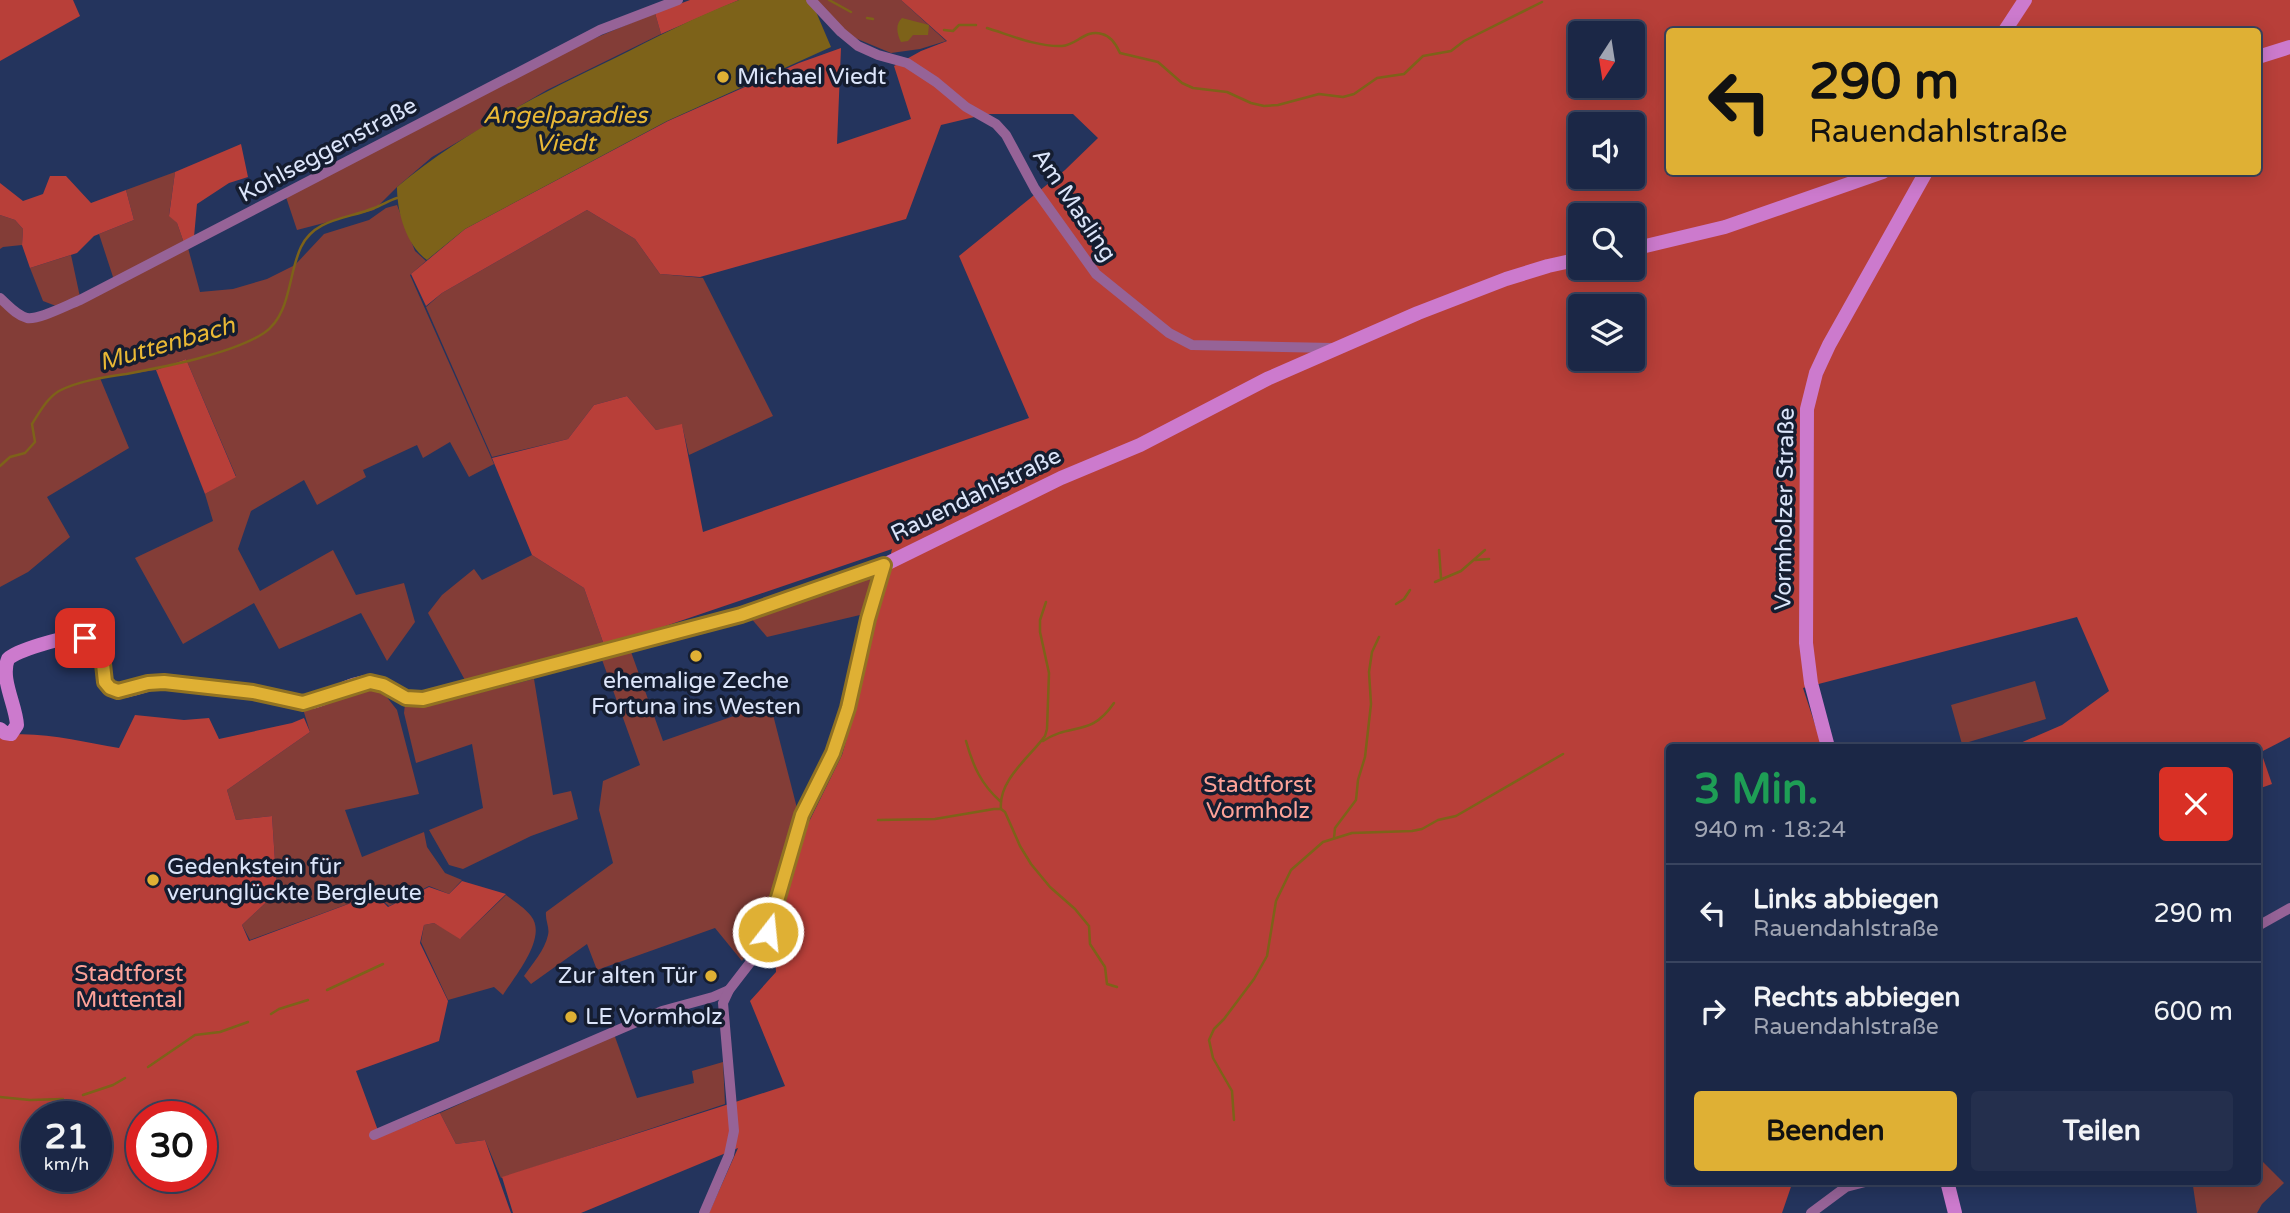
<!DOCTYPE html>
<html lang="de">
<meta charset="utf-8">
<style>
:root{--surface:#1b2746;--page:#242f4d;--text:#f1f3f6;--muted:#a0a5b3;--line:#39445f;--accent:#dfb034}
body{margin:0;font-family:"Varela Round",sans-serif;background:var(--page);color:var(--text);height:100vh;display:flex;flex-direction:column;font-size:26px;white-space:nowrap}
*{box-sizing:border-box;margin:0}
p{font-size:23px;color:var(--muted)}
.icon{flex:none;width:38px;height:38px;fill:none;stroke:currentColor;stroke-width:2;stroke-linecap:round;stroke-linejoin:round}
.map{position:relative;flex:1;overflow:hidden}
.sheet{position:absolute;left:1666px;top:744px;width:595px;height:441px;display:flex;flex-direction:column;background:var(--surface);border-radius:7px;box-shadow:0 4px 18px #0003,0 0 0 2px var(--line)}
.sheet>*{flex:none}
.top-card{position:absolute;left:1666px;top:28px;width:595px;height:147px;border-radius:7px;box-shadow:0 4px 18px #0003,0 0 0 2px var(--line);background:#dfb034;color:#111;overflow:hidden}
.needle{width:46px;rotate:192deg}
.tools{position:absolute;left:1568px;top:21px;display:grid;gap:14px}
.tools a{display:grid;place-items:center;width:77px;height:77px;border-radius:7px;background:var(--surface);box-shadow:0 4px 18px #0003,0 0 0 2px var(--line);font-size:35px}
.speed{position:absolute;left:21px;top:1101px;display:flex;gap:14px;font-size:35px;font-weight:700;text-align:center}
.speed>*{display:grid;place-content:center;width:91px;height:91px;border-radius:50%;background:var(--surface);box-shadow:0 4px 18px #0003,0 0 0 2px var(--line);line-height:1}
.speed small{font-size:18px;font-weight:400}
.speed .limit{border:10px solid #d22;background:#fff;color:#111}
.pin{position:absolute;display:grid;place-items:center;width:60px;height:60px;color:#fff;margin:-30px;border-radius:14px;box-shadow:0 4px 10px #0006}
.me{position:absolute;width:77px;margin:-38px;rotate:16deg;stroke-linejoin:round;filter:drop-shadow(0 0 5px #0008)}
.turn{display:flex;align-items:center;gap:24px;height:147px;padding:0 28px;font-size:32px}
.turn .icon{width:91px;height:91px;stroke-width:2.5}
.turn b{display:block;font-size:49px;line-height:60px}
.round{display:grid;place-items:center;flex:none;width:74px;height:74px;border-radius:7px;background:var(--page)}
.headline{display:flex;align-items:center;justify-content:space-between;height:119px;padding:0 28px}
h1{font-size:42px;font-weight:700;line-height:52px;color:#1e9e55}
.cta{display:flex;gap:14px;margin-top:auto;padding:14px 28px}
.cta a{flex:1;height:80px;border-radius:7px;background:var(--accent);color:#111;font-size:28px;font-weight:700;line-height:80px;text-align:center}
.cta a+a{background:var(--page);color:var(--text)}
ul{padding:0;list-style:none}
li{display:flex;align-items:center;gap:21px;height:98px;padding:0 28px;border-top:2px solid var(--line)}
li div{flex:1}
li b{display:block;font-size:26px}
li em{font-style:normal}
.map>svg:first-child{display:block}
.green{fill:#833d37}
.forest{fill:#b83f39;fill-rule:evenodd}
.water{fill:#7d6219}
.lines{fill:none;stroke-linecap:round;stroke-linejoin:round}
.stream{stroke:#7d6219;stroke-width:2.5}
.street{stroke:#966397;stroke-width:10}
.secondary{stroke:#cc7acd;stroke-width:14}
.route-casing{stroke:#917222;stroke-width:18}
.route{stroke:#dfb034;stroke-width:12}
.poi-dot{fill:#dfb034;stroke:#151d30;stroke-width:2.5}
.labels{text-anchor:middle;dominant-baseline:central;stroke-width:7;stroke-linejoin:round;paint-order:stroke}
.poi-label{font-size:23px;fill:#dce5fa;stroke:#151d30;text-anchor:start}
.street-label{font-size:23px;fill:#dce5fa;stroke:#151d30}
.park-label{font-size:23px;fill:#fea298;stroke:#151d30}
.water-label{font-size:24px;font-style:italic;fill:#e9b835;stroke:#151d30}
</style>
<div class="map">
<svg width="2290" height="1213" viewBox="0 0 2290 1213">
<rect width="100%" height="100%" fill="#24345d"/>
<g class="green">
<path d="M816,0h85l45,41 -26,8 -29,4 -36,-15 -12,-8z"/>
<path d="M655,13l6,21 -114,56 -115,67 -35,30 -23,23 -77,20 -11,-33 290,-151z"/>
<path d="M175,172l-6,43 8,8 7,20 -70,37 -15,-46 35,-14 -8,-30z"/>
<path d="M397,205l18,46 11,10 -16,14 84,189 -25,13 -19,-35 -27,16 -6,-13 -54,25 3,7 -49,28 -13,-25 -53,31 -13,38 22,42 73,-41 23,45 48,-12 11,39 -28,39 -26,-48 -82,36 -25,-46 -71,41 -48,-86 78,-37 -8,-27 31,-18 -50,-117 -30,11 -56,8 29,70 -82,49 23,40 -42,35 -28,15v-284l29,19 159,-74 12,44 33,-3 34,-10 28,-14 29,-31 45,-14 17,-12z"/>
<path d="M587,210l48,29 25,35 43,4 70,138 -84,39 -7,-30 -26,5 -29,-34 -33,9 -26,34 -76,18 -66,-150 16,-14z"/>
<path d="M0,215l15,5 8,9 -1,16 -19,2 -3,2z"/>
<path d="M71,255l9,42 -24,9 -13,-5 -13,-33z"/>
<path d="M532,555l52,33 20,57 -138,37 -38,-69 14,-18 32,-26 8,11z"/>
<path d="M876,575l-16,40 -93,22 -17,-20z"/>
<path d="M630,649l33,92 107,-38 28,109 -20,69 -20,54 -16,26 -27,-33 -118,42 -10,-26 -56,40 -7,-8c8,-12 21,-26 24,-41 2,-7 -3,-15 -2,-23l67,-49 -14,-53 4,-29 37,-16 -39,-108z"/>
<path d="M534,679l19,116 18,-4 7,28 -47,17 -68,33 -14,-4 -20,-35 54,-22 -11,-64 -56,19 -12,-50 1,-9 38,-2z"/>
<path d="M2035,681l11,38 -84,25 -11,-39z"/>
<path d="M372,689l10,2 15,19 22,84 -74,16 17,47 62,-25 3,15 18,26 17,7 -13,14 -20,-8 -40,20 -14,-12 -125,46 -8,-15 35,-33 -5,-76 -36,4 -9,-30 83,-58 -7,-23 48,-16z"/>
<path d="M506,895c8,6 19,13 25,21 17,21 -16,60 -28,79l-9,-8 -46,13 -27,-58 3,-17 10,-2 27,15z"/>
<path d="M614,1034l23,64 57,-15 -2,-12 31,-9 2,42 -224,74 -16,-38 -29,4 -16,-31z"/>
<path d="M2262,1161l22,22 -22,21 -5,9h-60l-4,-27 14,-5h51v-18z"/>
</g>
<g class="forest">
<path d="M0,0h73l7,16 -80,45z"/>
<path d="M690,0h49l-78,34 -6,-21z"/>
<path d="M901,0h1389v737l-29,15 11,32 -14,5v-42h-247l51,-22 47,-34 -32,-74 -274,71 19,58 -152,1v434h123l-11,32h-1073l29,-65 -157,65h-68l-11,-36 283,-91 -35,-85 26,-29 -2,-36 25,-94 43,-87 17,-59 33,-147 -253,86 -35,10 -20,-57 -52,-33 -40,-97 76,-19 26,-34 33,-9 29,34 26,-6 21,108 326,-114 -70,-162 106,-86 33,-32 -25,-24h-86l-46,11 -35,94 -206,58 -40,-3 -25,-35 -48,-29 -145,83 -16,13 -15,-32 54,-45 203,-108 131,-58 42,-15 -4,96 74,-25 -17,-53 27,-15 26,-10zM1670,32h588v140h-588zM1580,33h53v53h-53zM1580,124h53v53h-53zM1580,215h53v53h-53zM1580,306h53v53h-53z"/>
<path d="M241,144l7,33 -19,6 -32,21 -3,33 -10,6 -7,-20 -8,-7 6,-44z"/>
<path d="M50,176h16l25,27 35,-13 8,30 -40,16 -17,17 -47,15 -8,-23 1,-16 -8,-9 -15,-5v-32l23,18 20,-7z"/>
<path d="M186,359l50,118 -31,17 -49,-124z"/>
<path d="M135,715l49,5 25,-2 10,21 73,-16 12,-5 6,14 -83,58 9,30 36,-4 5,76 -35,33 7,16 126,-47 13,13 41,-20 20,7 13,-13 44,13 -46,45 -26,-16 -10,2 -4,18 28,58 -9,40 -83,30 24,65 60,-23 16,31 29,-4 26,73h-511v-477c38,-6 81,6 119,12zM37,1116h59v60h-59zM142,1116h59v60h-59z"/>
</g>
<g class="water">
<path d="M739,0h72l20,47 -164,74 -202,108 -38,31c-21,-15 -30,-48 -30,-73 64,-54 141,-92 216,-128 42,-21 82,-42 126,-59z"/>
<path d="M902,18l27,7 -1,10h-15l-5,6 -7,1c-4,-8 -6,-18 1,-24z"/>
</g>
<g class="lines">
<g class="stream">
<path d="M829,0l22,12"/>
<path d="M867,18l6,1"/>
<path d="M987,28c23,7 50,19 75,18 15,-1 23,-17 40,-12 9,2 14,10 18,19l38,9 24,21 11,5 34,4 24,11 13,3 14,-1 41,-11 24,3 11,-3 23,-16 27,-4 19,-18 28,-5 13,-10 78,-39"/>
<path d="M944,30l9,1 6,-6h17"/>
<path d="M0,466l10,-9 15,-4 10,-11 -3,-18c7,-11 15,-26 27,-33 19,-10 46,-14 67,-17 37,-7 106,-20 138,-41 27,-18 24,-59 37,-86 14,-29 47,-28 73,-39 8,-3 16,-8 23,-10"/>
<path d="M1439,550l2,28"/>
<path d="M1475,560l14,-1"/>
<path d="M1435,582l26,-11 24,-21"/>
<path d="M1046,602l-6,18v12l9,41 -2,56 -2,7c-15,21 -47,44 -44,73l4,3 15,34 11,18 19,23 25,22 14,17 1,18 15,23 2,17 10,3"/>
<path d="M1396,604l8,-5 6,-9"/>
<path d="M966,741c7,25 15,43 34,60"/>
<path d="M1043,741c29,-19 47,-3 71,-38"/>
<path d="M878,820l57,-1 59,-10h7"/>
<path d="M1334,838l1,-10 21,-28 2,-20 7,-23 6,-53 -2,-32 3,-20 7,-15"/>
<path d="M327,990l56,-26"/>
<path d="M271,1014l8,-5 29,-9"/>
<path d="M148,1067l47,-32 25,-3 28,-10"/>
<path d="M83,1095l30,-10 12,-7"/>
<path d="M0,1097l30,3 33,-1"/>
<path d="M1234,1120l-2,-29 -19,-33 -4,-18 5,-11 10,-10 30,-40 13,-23 9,-55 15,-31 32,-28 29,-9 60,-2 10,-2 16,-9 18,-4 107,-62"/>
</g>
<g class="street">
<path d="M811,0l30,32 17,14 20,9 29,8 29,19 30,25 30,17 10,11 29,54 61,85 73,59 23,12 141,3"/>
<path d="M0,298c8,7 16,17 27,20 12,2 40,-13 53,-18l520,-270 78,-30"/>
<path d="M2258,926l32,-18"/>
<path d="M374,1135l288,-124 51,-14 16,-7"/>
<path d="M704,1213l25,-58 5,-24 -11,-128 6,-13 27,-35 12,-23 34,-117 31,-62 15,-45 20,-89 16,-54"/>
<path d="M1811,1213l35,-26 23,-6"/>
</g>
<g class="secondary">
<path d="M2004,32l21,-32"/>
<path d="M2258,57l32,-10"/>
<path d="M1633,249l92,-22 158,-55"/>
<path d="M0,729l5,4 6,1 6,-9c-1,-20 -17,-46 -9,-66 9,-9 53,-21 66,-22 8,0 18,2 24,9 9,12 -1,37 15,44 12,5 36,-9 52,-8 28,3 62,6 90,11 16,2 31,9 47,10 25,0 46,-23 71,-21 19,2 23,18 50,17l318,-84 143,-50 177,-87 79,-33 127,-66 151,-66 88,-34 42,-13 32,-7"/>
<path d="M1828,747l-17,-64 -5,-40 1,-234 9,-36 13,-28 97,-173"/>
<path d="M1947,1181l8,32"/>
</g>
</g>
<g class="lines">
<g class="route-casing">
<path id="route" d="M85,638l13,8 4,9 3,27 5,6 8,3 30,-8 16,-1 89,10 50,11 67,-21 13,3 23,13 17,1 318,-84 143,-50 -16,54 -20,89 -15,45 -31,62 -34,117"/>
</g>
<use href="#route" class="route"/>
</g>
<g class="poi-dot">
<circle cx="723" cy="77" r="7"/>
<circle cx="696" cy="656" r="7"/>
<circle cx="153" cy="880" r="7"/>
<circle cx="711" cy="976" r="7"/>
<circle cx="571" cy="1017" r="7"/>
</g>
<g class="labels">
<g class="poi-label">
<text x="737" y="77">Michael Viedt</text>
<text x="696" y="681" text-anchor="middle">ehemalige Zeche<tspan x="696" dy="26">Fortuna ins Westen</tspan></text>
<text x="167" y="867">Gedenkstein für<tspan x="167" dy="26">verunglückte Bergleute</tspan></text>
<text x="697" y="976" text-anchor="end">Zur alten Tür</text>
<text x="585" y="1017">LE Vormholz</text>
</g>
<g class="street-label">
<text transform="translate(328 150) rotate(-28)">Kohlseggenstraße</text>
<text transform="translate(1074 205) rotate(56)">Am Masling</text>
<text transform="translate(976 495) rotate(-26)">Rauendahlstraße</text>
<text transform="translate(1785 509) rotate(-89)">Vormholzer Straße</text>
</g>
<g class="park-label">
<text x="1258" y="785">Stadtforst<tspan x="1258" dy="26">Vormholz</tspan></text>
<text x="129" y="974">Stadtforst<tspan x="129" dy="26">Muttental</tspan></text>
</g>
<g class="water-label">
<text x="565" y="115">Angelparadies<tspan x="565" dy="28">Viedt</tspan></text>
<text transform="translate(167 344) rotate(-16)">Muttenbach</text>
</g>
</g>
</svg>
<div class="tools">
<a><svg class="needle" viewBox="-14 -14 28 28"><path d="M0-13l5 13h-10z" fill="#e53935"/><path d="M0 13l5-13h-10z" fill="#a0a5b3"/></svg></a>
<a><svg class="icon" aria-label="sound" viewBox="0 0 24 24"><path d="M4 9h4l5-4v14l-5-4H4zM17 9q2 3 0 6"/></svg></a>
<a><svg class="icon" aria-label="search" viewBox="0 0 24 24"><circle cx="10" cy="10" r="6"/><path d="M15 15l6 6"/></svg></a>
<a><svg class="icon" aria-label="layers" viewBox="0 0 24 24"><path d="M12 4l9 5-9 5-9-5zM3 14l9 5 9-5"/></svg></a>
</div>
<div class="speed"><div>21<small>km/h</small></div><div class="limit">30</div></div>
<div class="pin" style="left:85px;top:638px;background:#d93025"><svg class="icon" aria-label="arrive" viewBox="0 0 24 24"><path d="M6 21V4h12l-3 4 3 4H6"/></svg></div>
<svg class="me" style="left:768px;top:932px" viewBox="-20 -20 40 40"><circle r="17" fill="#dfb034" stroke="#fff" stroke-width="3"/><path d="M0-11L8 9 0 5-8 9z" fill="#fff"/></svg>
<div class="top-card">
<div class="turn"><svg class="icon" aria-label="left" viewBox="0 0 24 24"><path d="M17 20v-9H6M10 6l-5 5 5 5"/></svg><div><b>290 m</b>Rauendahlstraße</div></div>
</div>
<section class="sheet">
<div class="headline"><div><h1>3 Min.</h1><p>940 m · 18:24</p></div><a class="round" style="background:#d93025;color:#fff"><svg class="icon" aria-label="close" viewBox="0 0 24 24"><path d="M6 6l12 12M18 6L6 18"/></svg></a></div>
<ul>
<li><svg class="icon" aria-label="left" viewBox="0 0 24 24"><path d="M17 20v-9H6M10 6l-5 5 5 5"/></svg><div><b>Links abbiegen</b><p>Rauendahlstraße</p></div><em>290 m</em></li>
<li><svg class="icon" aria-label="right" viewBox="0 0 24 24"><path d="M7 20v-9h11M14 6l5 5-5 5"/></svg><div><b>Rechts abbiegen</b><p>Rauendahlstraße</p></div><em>600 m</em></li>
</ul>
<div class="cta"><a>Beenden</a><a>Teilen</a></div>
</section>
</div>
